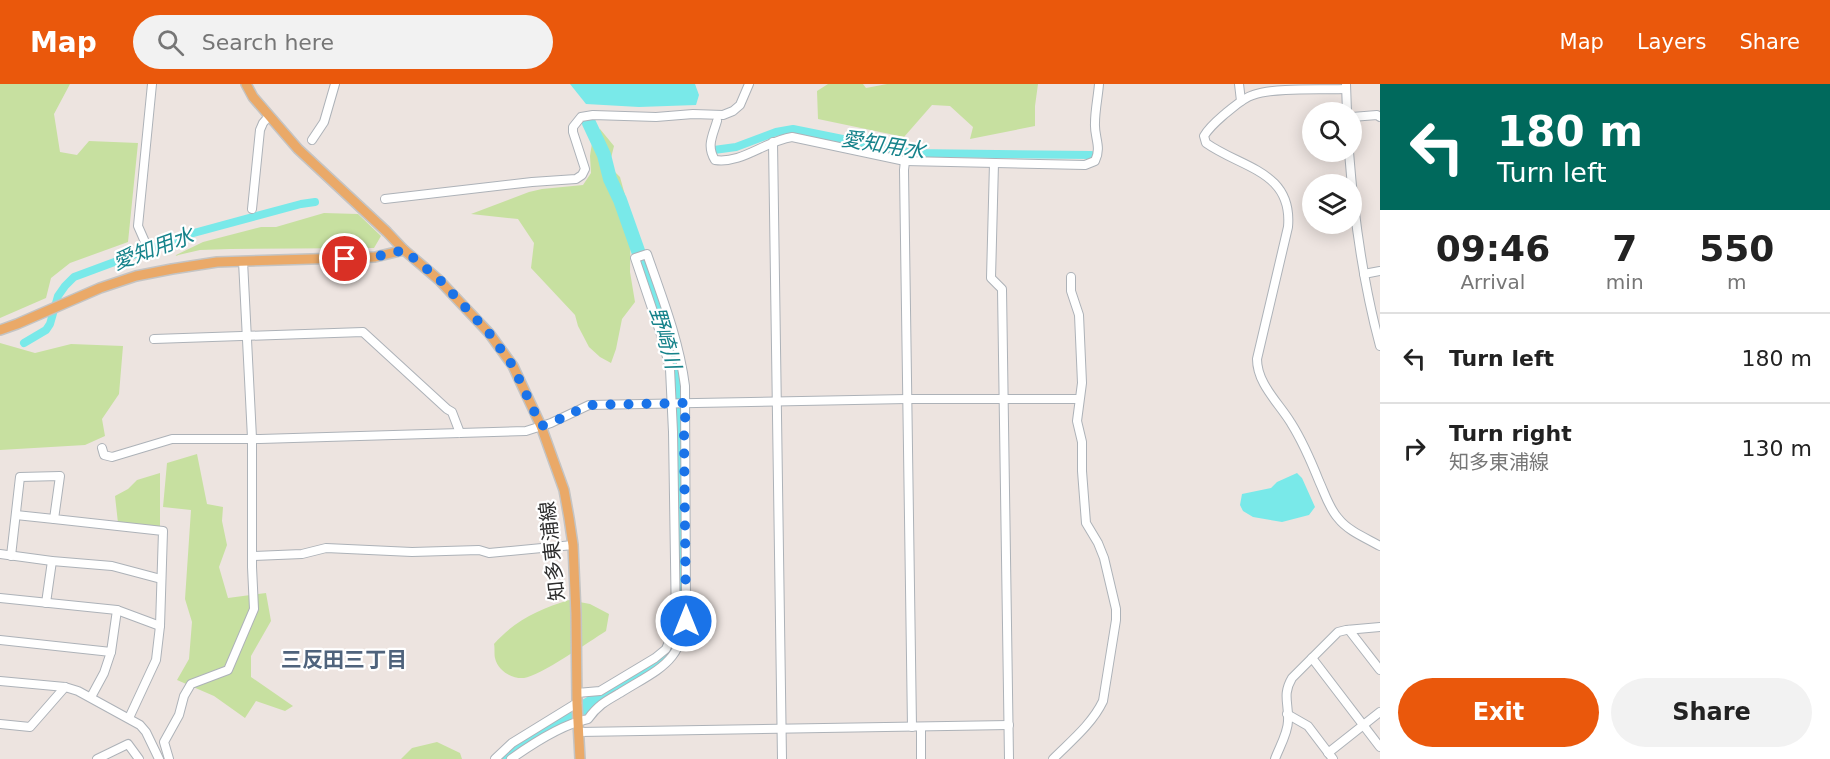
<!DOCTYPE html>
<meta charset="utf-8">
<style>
:root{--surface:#fff;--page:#f2f2f2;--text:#222;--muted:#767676;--line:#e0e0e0;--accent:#ea580c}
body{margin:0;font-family:"DejaVu Sans","Noto Sans JP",sans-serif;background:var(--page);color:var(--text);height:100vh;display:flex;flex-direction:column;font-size:22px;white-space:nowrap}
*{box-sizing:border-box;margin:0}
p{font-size:20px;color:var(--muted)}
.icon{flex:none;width:33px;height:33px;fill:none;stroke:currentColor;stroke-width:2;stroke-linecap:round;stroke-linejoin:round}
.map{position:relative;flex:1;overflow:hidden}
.sheet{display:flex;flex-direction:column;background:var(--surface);width:450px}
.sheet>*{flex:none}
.top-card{background:#00695c;color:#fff;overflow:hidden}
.tools{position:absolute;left:1302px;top:18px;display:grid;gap:12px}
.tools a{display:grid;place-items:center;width:60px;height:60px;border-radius:50%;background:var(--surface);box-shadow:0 3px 15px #0003;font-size:30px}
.pin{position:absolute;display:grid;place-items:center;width:51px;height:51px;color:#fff;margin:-26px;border:3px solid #fff;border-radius:50%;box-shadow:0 2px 6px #0007}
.me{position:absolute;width:66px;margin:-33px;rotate:0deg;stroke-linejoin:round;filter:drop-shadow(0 0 4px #0008)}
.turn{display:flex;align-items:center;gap:21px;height:126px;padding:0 18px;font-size:27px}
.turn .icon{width:78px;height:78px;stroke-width:2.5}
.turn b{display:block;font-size:42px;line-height:51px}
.eta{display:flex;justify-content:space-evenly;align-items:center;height:102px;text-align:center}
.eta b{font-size:36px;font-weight:700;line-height:42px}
.cta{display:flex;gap:12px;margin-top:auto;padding:12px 18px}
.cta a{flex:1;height:69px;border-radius:36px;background:var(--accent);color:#fff;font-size:24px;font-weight:700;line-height:69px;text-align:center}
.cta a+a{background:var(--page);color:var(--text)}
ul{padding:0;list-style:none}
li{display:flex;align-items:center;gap:18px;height:90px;padding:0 18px;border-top:2px solid var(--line)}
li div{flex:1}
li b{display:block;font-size:22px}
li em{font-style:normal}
header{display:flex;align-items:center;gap:36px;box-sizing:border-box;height:84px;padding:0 30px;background:var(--accent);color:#fff}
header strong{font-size:28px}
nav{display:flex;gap:33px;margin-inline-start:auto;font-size:21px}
.search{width:420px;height:54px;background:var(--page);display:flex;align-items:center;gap:15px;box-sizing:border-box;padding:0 21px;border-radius:33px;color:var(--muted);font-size:22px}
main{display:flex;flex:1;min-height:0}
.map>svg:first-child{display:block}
.green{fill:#c7e0a0}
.water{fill:#79e9e9}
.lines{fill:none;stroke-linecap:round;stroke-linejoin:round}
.canal{stroke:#79e9e9;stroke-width:8}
.river{stroke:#79e9e9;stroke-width:14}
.minor-casing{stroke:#adb2b8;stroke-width:10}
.major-casing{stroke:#c4c4c4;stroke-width:12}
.minor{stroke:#fff;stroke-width:8}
.major{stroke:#eaa968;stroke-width:9}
.route{stroke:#1a73e8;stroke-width:10;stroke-dasharray:0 18}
.labels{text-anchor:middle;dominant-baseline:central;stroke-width:4.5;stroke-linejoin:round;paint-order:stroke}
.street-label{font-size:20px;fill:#2d2d2d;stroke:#fff}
.water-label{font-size:21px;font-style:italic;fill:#15828a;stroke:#fff}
.neighbourhood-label{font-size:21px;font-weight:bold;fill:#4f637c;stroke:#fff}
</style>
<header>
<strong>Map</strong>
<div class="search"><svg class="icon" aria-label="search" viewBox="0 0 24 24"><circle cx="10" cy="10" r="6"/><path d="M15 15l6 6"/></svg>Search here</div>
<nav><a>Map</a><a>Layers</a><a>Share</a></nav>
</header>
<main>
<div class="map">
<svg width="1380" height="675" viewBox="0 0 1380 675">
<rect width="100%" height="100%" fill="#ede4e0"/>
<g class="green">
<path d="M0,0h70l-16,30 6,38 17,3 12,-14 49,2 -10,99 -58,21 -19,15 -5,20 -46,20z"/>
<path d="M828,0h35l3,4 21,-4h151l-3,22v20l-65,13 3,-12 -23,-21 -18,-1 -28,32 -86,-18 -1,-28z"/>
<path d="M600,45l14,17 -5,20 11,11 11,40 -1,55 5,30 -13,17 -6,30 -5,14 -11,-6 -11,-10 -11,-21 -3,-11 -44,-47 3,-25 -16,-24 -47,-5 58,-22 13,-3 41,-4 8,-12 -1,-17 2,-13z"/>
<path d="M324,129l34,1 23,22 -7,12 -144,1 -30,1 -26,6 29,-14 58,-15h15z"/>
<path d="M0,259l35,10 36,-9 52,2 -4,48 -17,25 3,17 -20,9 -85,5z"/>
<path d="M197,370l10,50 16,3 -1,14 5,24 -8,22 9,31 38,-5 5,28 -20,35v21l42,29 -8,5 -29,-10 -11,17 -31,-22 -37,-16 12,-21 3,-37 -7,-23 6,-89 -28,-3 4,-44z"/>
<path d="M160,389v54l-42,-4 -3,-27 13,-7 9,-9z"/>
<path d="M569,516l21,4 19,10 -3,17c-16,10 -66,45 -82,47 -12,1 -26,-7 -29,-20 -1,-4 0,-10 -1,-14 21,-24 46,-35 75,-44z"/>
<path d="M437,658l23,11 2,6h-61l11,-11z"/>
</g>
<g class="water">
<path d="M570,0h125l4,11 -3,10 -57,2 -53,-3z"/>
<path d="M1297,389l5,5 13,29 -6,8 -27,7 -29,-5 -10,-6 -3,-6 2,-11 29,-6 6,-6z"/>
</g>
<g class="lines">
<g class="canal">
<path d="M714,66l22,-3 40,-15 17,-3 119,24 179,2"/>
<path d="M24,259l22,-13 4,-6 8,-28 7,-10 9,-9 116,-43 111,-30 14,-2"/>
</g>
<path class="river" d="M503,675l12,-11 143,-85c15,-12 21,-23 23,-42l-4,-238 -4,-32 -14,-41 -39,-110 -10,-21 -6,-24 -15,-32"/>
<g class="minor-casing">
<g id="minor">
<path d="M1239,0l2,17"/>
<path d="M1346,0l1,28"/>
<path d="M1346,5c-26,1 -69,-2 -93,6 -10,3 -18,11 -27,18 -8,7 -16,13 -22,23l2,7c35,25 87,28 82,84l-31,132c0,25 22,44 34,64 12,19 20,38 28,58 6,13 10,27 19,37 10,13 28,20 42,28"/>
<path d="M1352,33l25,-2 3,2"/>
<path d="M717,37c-4,14 -11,25 -2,39 27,4 50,-19 77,-23l113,24 180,4 10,-4c7,-14 -1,-24 0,-38 0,-13 3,-26 4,-39"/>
<path d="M312,56l12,-18 11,-38"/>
<path d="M773,58l9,617"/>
<path d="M1349,68c5,65 14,131 31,194"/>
<path d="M905,77l-1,9 8,557"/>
<path d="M994,79l-3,115 11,11 7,470"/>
<path d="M385,115l147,-17 44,-3 6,-4 3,-6 -12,-37v-5l8,-10 12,-2 63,2 37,-3 30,1 10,-4 7,-6 9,-21"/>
<path d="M252,125l8,-79 3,-7 6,-7"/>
<path d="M145,158l-7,-16 14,-142"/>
<path d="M1364,190l16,-3"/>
<path d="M154,255l209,-7 84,77 5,3 8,21"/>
<path d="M102,364l2,7 8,2 60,-18h88l266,-8 25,-8 38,-18 318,-6h172"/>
<path d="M16,431l38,4"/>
<path d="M0,470l52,7 60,5 49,13"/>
<path d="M11,472l9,-79 40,-1 -6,43 109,12 -3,95 -4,34 -27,58"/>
<path d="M252,472l50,-2 24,-6 86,4 67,-2 10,3 84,-8"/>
<path d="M0,514l117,12 43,16"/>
<path d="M46,519l6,-42"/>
<path d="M1349,546l31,40"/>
<path d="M0,556l111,12 6,-42"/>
<path d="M1312,574l68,89"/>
<path d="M0,597l65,6 13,4 62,34 6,7 13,27"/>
<path d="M91,613l13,-24 7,-21"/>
<path d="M1287,630l21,12 25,33"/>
<path d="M0,640l30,3 35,-40"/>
<path d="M579,648l430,-7"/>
<path d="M1328,669l52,-41"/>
<path d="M97,675l31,-15 11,15"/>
<path d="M169,675l-5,-17 15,-27 5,-19 7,-12 37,-14 26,-61 -2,-42v-129l-9,-177"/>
<path d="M495,675l17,-16 65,-40"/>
<path d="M511,675c21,-15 52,-35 77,-40 10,-14 18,-18 32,-26 42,-26 64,-31 66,-86l-1,-221c-6,-46 -23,-89 -38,-132l-12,4 27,80 8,31 3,63 3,193 -10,24 -11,9 -55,33 -23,2"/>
<path d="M921,675v-32"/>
<path d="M1053,675c18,-18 39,-35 50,-58l13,-81v-11l-12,-51 -6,-15 -12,-20 -4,-52v-29l-5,-21 5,-38 -3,-68 -8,-24v-14"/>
<path d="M1275,675c4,-11 13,-26 13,-38 1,-18 -6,-26 4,-43l46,-46 8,-2 34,-3"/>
</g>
</g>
<g class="major-casing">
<g id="major">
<path d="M246,0l7,13 45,52 89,83 17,18 35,30 50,53 24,33 28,60 23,64 5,28 4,27 3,69 1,89 3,56"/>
<path d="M0,246l17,-6 83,-36 36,-12 36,-7 45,-7 158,-5 29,-7"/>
</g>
</g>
<use href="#minor" class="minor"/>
<use href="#major" class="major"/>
</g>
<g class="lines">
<path class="route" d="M345,175l30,-2 29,-7 36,30 49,53 24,33 28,60 10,-3 38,-18 97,-2 -2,33 2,185"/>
</g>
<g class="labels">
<g class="street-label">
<text transform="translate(552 467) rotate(-96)">知多東浦線</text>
</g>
<g class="water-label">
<text transform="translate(883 61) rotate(9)">愛知用水</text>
<text transform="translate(153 165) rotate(-20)">愛知用水</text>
<text transform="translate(665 254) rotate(74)">野崎川</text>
</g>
<g class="neighbourhood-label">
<text x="344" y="576">三反田三丁目</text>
</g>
</g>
</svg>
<div class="tools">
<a><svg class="icon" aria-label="search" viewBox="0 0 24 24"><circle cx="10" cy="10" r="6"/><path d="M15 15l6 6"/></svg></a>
<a><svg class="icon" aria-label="layers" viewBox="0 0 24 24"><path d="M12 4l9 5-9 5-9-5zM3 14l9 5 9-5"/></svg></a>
</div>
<div class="pin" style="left:345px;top:175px;background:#d93025"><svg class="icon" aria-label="arrive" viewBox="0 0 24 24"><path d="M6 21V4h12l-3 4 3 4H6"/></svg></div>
<svg class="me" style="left:686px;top:537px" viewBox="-20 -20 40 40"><circle r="17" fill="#1a73e8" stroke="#fff" stroke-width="3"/><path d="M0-11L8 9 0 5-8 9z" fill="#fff"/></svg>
</div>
<section class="sheet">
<div class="top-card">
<div class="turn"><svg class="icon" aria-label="left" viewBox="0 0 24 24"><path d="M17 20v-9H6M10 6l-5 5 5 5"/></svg><div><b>180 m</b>Turn left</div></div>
</div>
<div class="eta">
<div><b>09:46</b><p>Arrival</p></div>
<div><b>7</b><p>min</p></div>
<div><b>550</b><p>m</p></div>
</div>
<ul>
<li><svg class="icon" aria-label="left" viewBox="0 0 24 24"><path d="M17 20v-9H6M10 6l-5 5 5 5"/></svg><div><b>Turn left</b></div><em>180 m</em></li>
<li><svg class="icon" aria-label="right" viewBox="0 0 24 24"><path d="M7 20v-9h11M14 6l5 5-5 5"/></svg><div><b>Turn right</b><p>知多東浦線</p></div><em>130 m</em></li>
</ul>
<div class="cta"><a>Exit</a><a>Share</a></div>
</section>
</main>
